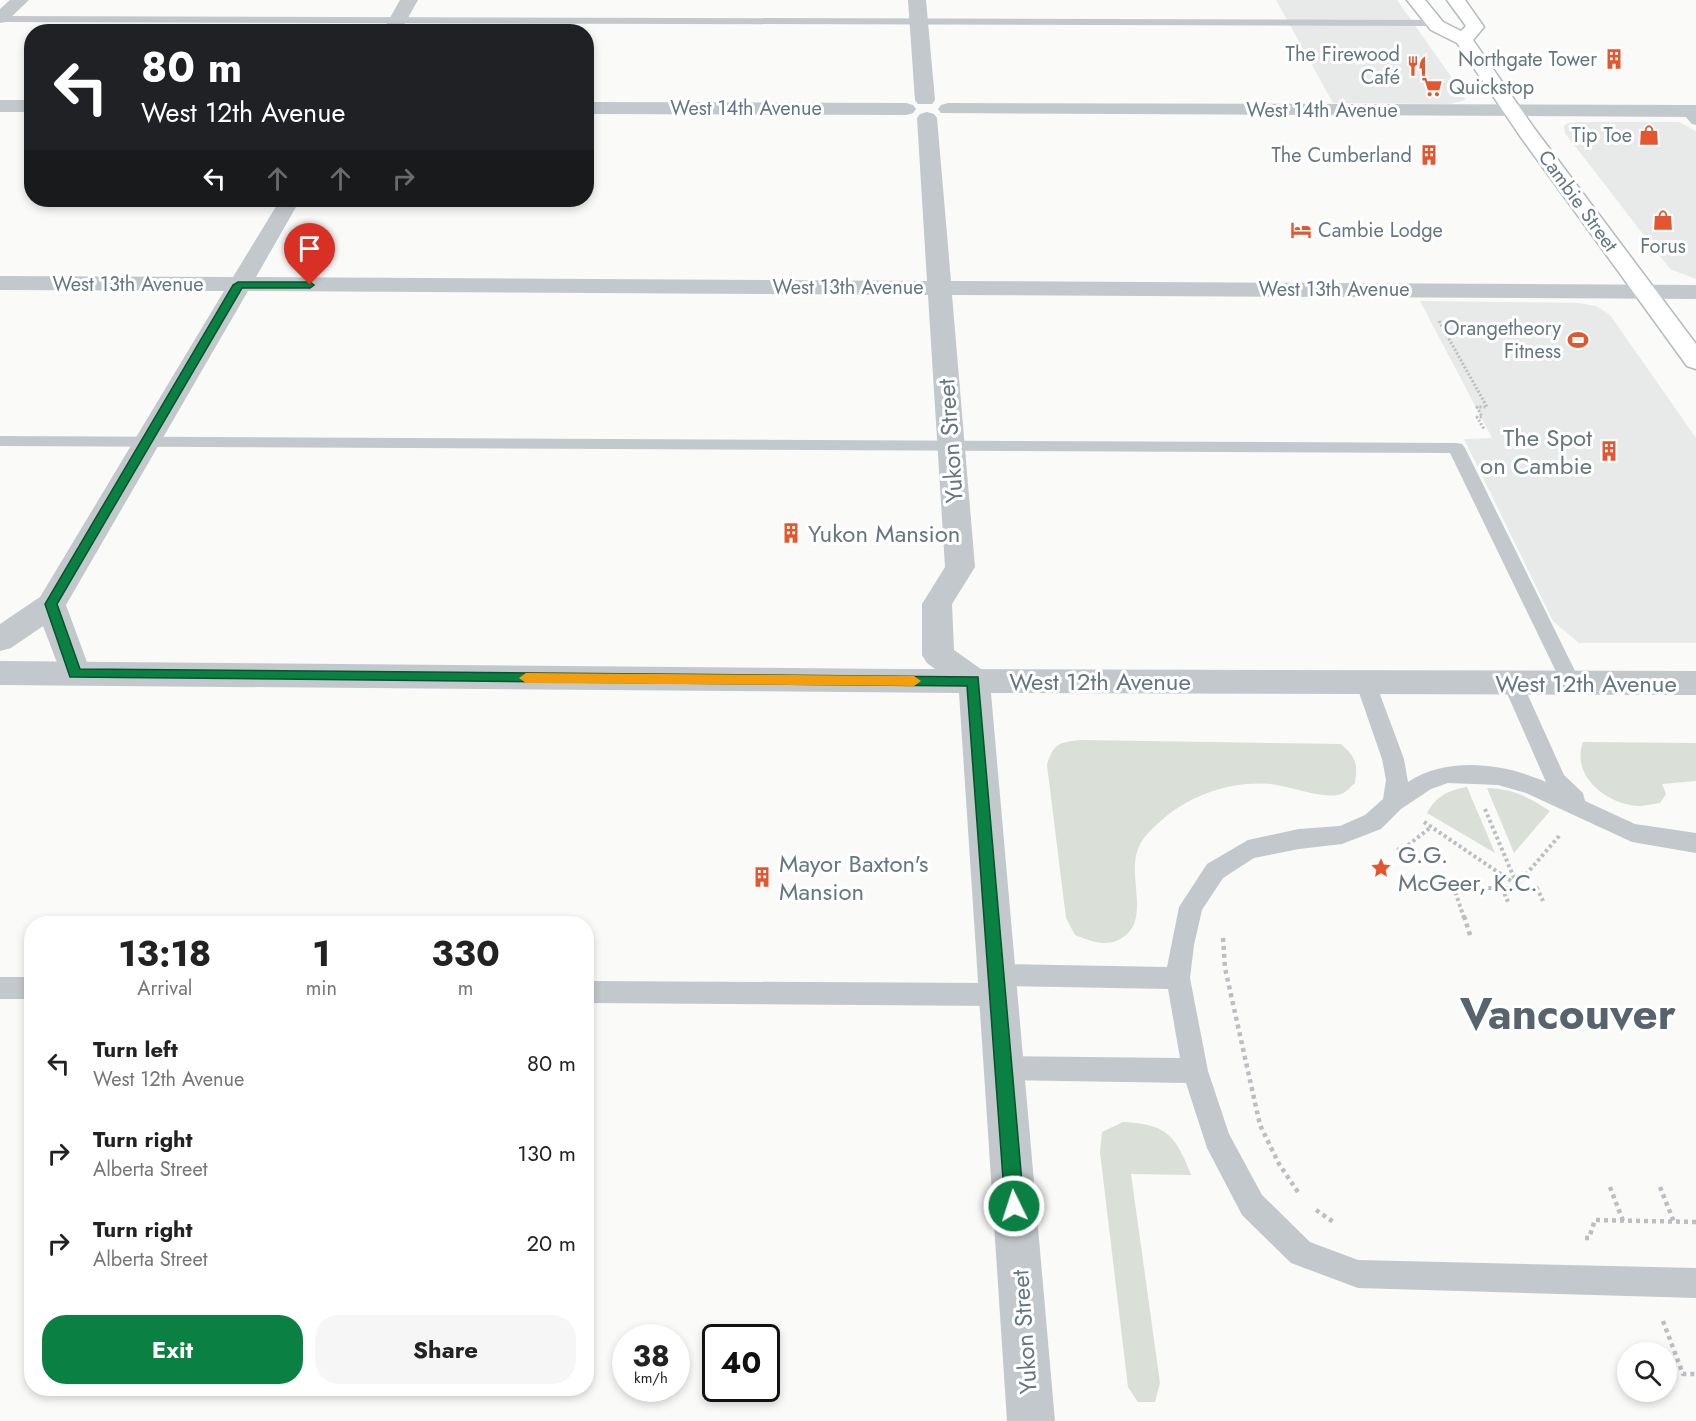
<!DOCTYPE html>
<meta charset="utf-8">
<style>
:root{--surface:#fff;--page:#f6f6f6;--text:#222;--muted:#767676;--accent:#0b8043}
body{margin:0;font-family:Jost,sans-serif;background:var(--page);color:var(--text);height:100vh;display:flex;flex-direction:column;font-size:22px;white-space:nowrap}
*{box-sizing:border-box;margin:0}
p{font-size:20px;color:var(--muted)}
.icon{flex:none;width:33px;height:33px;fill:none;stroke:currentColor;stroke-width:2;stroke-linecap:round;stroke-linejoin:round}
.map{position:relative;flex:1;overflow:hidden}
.side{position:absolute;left:24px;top:916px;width:570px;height:480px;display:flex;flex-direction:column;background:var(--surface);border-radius:24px;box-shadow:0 3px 9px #0003}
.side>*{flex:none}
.top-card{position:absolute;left:24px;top:24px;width:570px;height:183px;border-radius:24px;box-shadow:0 3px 9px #0003;background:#202124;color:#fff;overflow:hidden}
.tools{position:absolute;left:1617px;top:1342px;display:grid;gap:12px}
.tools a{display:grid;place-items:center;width:60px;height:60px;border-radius:50%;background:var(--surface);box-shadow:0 3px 9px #0003;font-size:30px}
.speed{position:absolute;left:612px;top:1324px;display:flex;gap:12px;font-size:30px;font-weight:700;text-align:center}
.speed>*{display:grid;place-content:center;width:78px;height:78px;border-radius:50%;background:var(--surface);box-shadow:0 3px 9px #0003;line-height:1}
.speed small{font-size:15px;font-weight:400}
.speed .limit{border:3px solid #111;border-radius:9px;background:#fff;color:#111}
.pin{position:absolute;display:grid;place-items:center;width:51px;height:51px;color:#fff;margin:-62px -26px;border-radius:50% 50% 50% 0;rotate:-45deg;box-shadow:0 0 6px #0007}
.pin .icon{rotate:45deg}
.me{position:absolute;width:66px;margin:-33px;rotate:356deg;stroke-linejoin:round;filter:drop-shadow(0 0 4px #0008)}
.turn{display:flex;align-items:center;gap:21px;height:126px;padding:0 18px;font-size:27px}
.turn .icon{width:78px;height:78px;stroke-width:2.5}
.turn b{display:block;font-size:42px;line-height:51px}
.lanes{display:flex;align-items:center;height:57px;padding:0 18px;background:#0003;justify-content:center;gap:30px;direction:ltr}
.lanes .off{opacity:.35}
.eta{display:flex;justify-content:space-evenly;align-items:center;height:102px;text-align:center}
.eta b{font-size:36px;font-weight:700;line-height:42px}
.action{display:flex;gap:12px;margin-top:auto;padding:12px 18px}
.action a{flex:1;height:69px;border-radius:24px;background:var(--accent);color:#fff;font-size:24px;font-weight:700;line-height:69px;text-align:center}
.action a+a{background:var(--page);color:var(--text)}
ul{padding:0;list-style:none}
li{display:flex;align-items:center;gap:18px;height:90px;padding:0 18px}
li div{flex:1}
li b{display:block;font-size:22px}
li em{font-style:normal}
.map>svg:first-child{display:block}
.built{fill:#e8e9e9}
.green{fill:#dadfd7}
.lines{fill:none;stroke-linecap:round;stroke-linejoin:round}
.secondary-casing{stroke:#b3babf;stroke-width:3}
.path-far2{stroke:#bbbfc2;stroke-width:3;stroke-dasharray:2 2;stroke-linecap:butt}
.path-far1{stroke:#bbbfc2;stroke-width:4;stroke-dasharray:3 3;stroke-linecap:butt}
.path{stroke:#bbbfc2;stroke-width:4.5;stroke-dasharray:4 4;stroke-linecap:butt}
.service{fill:#c3c8cc;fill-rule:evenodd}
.minor{fill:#c3c8cc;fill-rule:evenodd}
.tertiary{fill:#c3c8cc;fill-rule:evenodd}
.secondary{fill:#fff;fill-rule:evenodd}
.route{fill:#0b8043;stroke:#07532c;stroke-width:1.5}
.slow{fill:#f59e0b}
.labels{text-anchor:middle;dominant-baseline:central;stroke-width:6;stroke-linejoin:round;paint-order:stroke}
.far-poi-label{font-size:20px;fill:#657683;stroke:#fff;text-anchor:end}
.far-street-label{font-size:20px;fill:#657683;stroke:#fff}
.poi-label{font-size:24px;fill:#657683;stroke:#fff;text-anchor:start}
.street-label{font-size:24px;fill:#657683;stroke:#fff}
.near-town-label{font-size:44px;font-weight:bold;fill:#57646e;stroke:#fff}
</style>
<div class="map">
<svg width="1696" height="1421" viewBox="0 0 1696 1421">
<rect width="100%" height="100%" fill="#fafaf8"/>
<g class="built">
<path d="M1276,0h121l67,95 1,5 -15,4 -117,-1z"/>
<path d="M1580,122h99l17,9v148l-26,-10 -105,-136 -1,-7 4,-3z"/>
<path d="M1420,301l159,2 17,3 14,9 86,123v205h-117l-26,-22 -89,-182 28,-1z"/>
</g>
<g class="green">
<path d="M1081,740l260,4c15,14 17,19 14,39 -4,3 -9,10 -14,11 -17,6 -51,-8 -71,-10 -38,-3 -77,10 -106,34 -9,8 -22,19 -26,31 -11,28 13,71 -16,89 -15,10 -32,3 -47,-3l-9,-17 -19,-153c6,-21 12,-23 34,-25z"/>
<path d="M1583,742l113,1v38l-34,3 4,10 -6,9c-6,1 -13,2 -19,3 -32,0 -71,-29 -58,-64z"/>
<path d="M1467,787l28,66 -68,-40c9,-17 22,-23 40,-26z"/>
<path d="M1487,788c25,0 43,10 63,23l-36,42z"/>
<path d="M1123,1122c43,2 53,13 68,53l-60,-1 29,209 -5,19h-17l-10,-15 -28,-235 2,-20z"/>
</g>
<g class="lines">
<g class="secondary-casing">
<path id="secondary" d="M1407,0h18l18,22 18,9 5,-5 -19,-26h18l19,27 -11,13 61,88 162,216v25l-9,-3 -167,-230 -63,-93 -26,-13z"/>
</g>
<path class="path-far2" d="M1439,321l48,86h-10l5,10h-5l7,12"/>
<g class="path-far1">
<path d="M1485,809l32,76"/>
<path d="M1424,822l93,63 43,-50"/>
<path d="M1397,850l10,-4 24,-19"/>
<path d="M1502,888l6,14"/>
<path d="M1464,918l-10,-30h83l7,15"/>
</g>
<g class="path">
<path d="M1464,916l7,22"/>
<path d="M1223,938l2,30 35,157 19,39 21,31"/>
<path d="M1610,1187l13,34"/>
<path d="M1660,1187l14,35"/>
<path d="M1316,1210l19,13"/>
<path d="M1585,1238h4l6,-18 101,2"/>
<path d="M1663,1321l20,53h13"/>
</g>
<g class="service">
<path d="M0,16l1435,4 6,3 -6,3 -1435,-4z"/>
<path d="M1686,107l10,7v11l-4,-1 -12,-13z"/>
<path d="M0,436l1456,7 6,1 3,4 116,235 -3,5 -7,3 -7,-3 -114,-235 -1450,-7z"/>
<path d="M1365,673l7,3 3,5 29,78 4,23c39,-26 96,-19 138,0l-44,-100 3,-5 7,-3 7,3 3,5 42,93 19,18 2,8 50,23 61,9v20l-64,-11 -106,-49 -28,-8 -50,-2 -17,6 -30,20 -20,20 -39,15 -43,5 -45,9 -31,20 -21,32 -8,35 -4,33 18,93 21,63 33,61 48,47 48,18 338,8v30l-338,-10 -67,-25 -49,-48 -35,-67 -21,-65 -182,-3 -9,-3 -4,-9 4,-9 9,-3 176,2 -12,-69 -163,-3 6,9 -4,8 -9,3 -412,-3v-22l403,2 -5,-8 3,-8 9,-3 171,3 12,-60 28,-43 41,-24 51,-11 41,-3 25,-11 18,-16 3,-19 -4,-21 -27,-78 3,-5z"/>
<rect x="0" y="977" width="32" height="22"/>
</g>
<g class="minor">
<path d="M10,0h19l-23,22 -6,1v-14z"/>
<path d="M400,0h18l-18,32h-18z"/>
<path d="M908,0h18l9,100 -3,4h-14l-3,-4z"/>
<rect x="0" y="100" width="32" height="12"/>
<path d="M586,102l320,1 7,2 3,4 -3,4 -7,2 -320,-1z"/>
<path d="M948,103l748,2v12l-755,-4 -3,-4 3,-4z"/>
<path d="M927,112l7,2 3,4 14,163 745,4v14l-744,-4 23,272 -23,37 2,46 31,22 5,9 -5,9 -11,3 -11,-3 -36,-27 -5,-8v-51l23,-37 -17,-272 -680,-4 -182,314 25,68 -5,8 -11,4 -11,-4 -21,-55 -32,22 -11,3v-27l40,-27 184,-306 -224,-1v-14l233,1 47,-77h20l-44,77 671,4 -10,-163 3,-4z"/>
</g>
<path class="tertiary" d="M0,661l897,8 799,2v24l-705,-2 64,728h-48l-48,-728 -959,-8z"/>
<use href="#secondary" class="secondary"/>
</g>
<path class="route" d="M238,282h72l4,3 -4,3h-68l-185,316 23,65 898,8 46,529 -3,7 -7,3 -6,-3 -3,-7 -38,-520 -897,-9 -25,-73 188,-319z"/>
<path class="slow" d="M526,673l388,3 7,5 -7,5 -388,-3 -7,-5z"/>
<defs>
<g id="building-bare" transform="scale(1.62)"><path d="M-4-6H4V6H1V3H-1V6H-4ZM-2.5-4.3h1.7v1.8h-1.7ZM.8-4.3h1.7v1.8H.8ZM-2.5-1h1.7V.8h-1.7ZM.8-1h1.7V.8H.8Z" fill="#e4572e" stroke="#fff" stroke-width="2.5" paint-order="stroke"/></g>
<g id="restaurant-bare" transform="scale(1.62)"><path d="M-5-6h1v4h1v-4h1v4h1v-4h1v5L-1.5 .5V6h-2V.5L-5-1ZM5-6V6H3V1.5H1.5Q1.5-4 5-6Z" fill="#e4572e" stroke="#fff" stroke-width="2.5" paint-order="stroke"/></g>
<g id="supermarket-bare" transform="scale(1.62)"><path d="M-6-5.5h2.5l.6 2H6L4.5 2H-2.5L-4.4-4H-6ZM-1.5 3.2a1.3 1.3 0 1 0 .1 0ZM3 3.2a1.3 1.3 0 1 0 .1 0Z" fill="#e4572e" stroke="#fff" stroke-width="2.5" paint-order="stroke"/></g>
<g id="shop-bare" transform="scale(1.62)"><path d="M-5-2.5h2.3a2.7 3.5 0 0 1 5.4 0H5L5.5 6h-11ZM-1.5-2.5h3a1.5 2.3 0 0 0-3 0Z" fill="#e4572e" stroke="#fff" stroke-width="2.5" paint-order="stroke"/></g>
<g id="hotel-bare" transform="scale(1.62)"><path d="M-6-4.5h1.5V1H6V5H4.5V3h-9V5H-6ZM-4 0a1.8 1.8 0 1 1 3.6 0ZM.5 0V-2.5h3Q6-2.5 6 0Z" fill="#e4572e" stroke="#fff" stroke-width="2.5" paint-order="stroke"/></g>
<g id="stadium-bare" transform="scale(1.62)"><path d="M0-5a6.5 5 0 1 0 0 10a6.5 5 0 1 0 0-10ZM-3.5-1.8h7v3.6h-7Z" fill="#e4572e" stroke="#fff" stroke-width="2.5" paint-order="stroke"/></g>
<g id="sight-bare" transform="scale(1.62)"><path d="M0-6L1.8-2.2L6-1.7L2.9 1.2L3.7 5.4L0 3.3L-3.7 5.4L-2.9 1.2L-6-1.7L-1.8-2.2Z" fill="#e4572e" stroke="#fff" stroke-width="2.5" paint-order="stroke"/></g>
</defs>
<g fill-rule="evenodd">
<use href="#building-bare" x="1614" y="59"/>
<use href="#restaurant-bare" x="1417" y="66"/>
<use href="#supermarket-bare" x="1432" y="87"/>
<use href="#shop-bare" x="1649" y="135"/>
<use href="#building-bare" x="1429" y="155"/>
<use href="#shop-bare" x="1663" y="220"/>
<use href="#hotel-bare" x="1301" y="230"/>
<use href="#stadium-bare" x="1578" y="340"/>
<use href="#building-bare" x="1609" y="451"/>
<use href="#building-bare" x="791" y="533"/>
<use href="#sight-bare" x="1381" y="868"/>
<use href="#building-bare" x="762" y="877"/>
</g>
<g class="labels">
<g class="far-poi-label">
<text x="1400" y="54">The Firewood<tspan x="1400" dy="23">Café</tspan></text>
<text x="1597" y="59">Northgate Tower</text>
<text x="1449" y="87" text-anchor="start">Quickstop</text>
<text x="1632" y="135">Tip Toe</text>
<text x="1412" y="155">The Cumberland</text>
<text x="1318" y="230" text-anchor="start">Cambie Lodge</text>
<text x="1663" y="246" text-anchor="middle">Forus</text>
<text x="1561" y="328">Orangetheory<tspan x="1561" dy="23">Fitness</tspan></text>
</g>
<g class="far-street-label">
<text x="746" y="108">West 14th Avenue</text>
<text x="1322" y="110">West 14th Avenue</text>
<text transform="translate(1578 201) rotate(54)">Cambie Street</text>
<text x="128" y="284">West 13th Avenue</text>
<text x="848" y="287">West 13th Avenue</text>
<text x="1334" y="289">West 13th Avenue</text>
</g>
<g class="poi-label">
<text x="1592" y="437" text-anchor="end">The Spot<tspan x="1592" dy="28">on Cambie</tspan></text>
<text x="808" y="533">Yukon Mansion</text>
<text x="1398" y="854">G.G.<tspan x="1398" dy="28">McGeer, K.C.</tspan></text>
<text x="779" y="863">Mayor Baxton's<tspan x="779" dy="28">Mansion</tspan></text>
</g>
<g class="street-label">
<text transform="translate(950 441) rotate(-94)">Yukon Street</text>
<text x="1100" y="681">West 12th Avenue</text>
<text x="1586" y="683">West 12th Avenue</text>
<text transform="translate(1024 1332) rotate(-94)">Yukon Street</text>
</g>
<g class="near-town-label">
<text x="1568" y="1014">Vancouver</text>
</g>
</g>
</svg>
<div class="tools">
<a><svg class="icon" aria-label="search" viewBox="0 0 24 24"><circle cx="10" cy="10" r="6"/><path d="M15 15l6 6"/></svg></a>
</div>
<div class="speed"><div>38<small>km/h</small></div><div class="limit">40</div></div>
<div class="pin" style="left:310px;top:285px;background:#d93025"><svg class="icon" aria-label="arrive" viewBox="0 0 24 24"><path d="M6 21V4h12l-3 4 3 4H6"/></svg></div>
<svg class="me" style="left:1014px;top:1206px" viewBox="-20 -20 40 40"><circle r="17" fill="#0b8043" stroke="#fff" stroke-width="3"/><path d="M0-11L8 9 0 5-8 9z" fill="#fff"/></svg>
<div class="top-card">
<div class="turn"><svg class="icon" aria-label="left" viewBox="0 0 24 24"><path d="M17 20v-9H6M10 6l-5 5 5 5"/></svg><div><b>80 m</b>West 12th Avenue</div></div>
<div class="lanes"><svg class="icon" aria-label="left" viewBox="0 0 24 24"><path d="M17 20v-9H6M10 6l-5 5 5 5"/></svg><svg class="icon off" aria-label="ahead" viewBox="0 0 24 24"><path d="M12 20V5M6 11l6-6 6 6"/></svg><svg class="icon off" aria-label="ahead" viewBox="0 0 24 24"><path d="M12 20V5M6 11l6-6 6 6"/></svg><svg class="icon off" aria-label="right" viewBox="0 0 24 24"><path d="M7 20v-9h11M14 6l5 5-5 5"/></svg></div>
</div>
<section class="side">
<div class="eta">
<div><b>13:18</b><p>Arrival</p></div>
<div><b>1</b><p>min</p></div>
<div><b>330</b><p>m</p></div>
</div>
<ul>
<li><svg class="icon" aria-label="left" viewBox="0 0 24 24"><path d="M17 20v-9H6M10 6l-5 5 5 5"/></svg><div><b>Turn left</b><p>West 12th Avenue</p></div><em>80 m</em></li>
<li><svg class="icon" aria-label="right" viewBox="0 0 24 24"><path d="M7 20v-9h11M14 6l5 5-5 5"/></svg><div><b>Turn right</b><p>Alberta Street</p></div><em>130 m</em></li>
<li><svg class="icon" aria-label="right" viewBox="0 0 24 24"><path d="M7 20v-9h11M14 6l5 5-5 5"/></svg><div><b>Turn right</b><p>Alberta Street</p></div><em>20 m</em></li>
</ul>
<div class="action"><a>Exit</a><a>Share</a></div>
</section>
</div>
